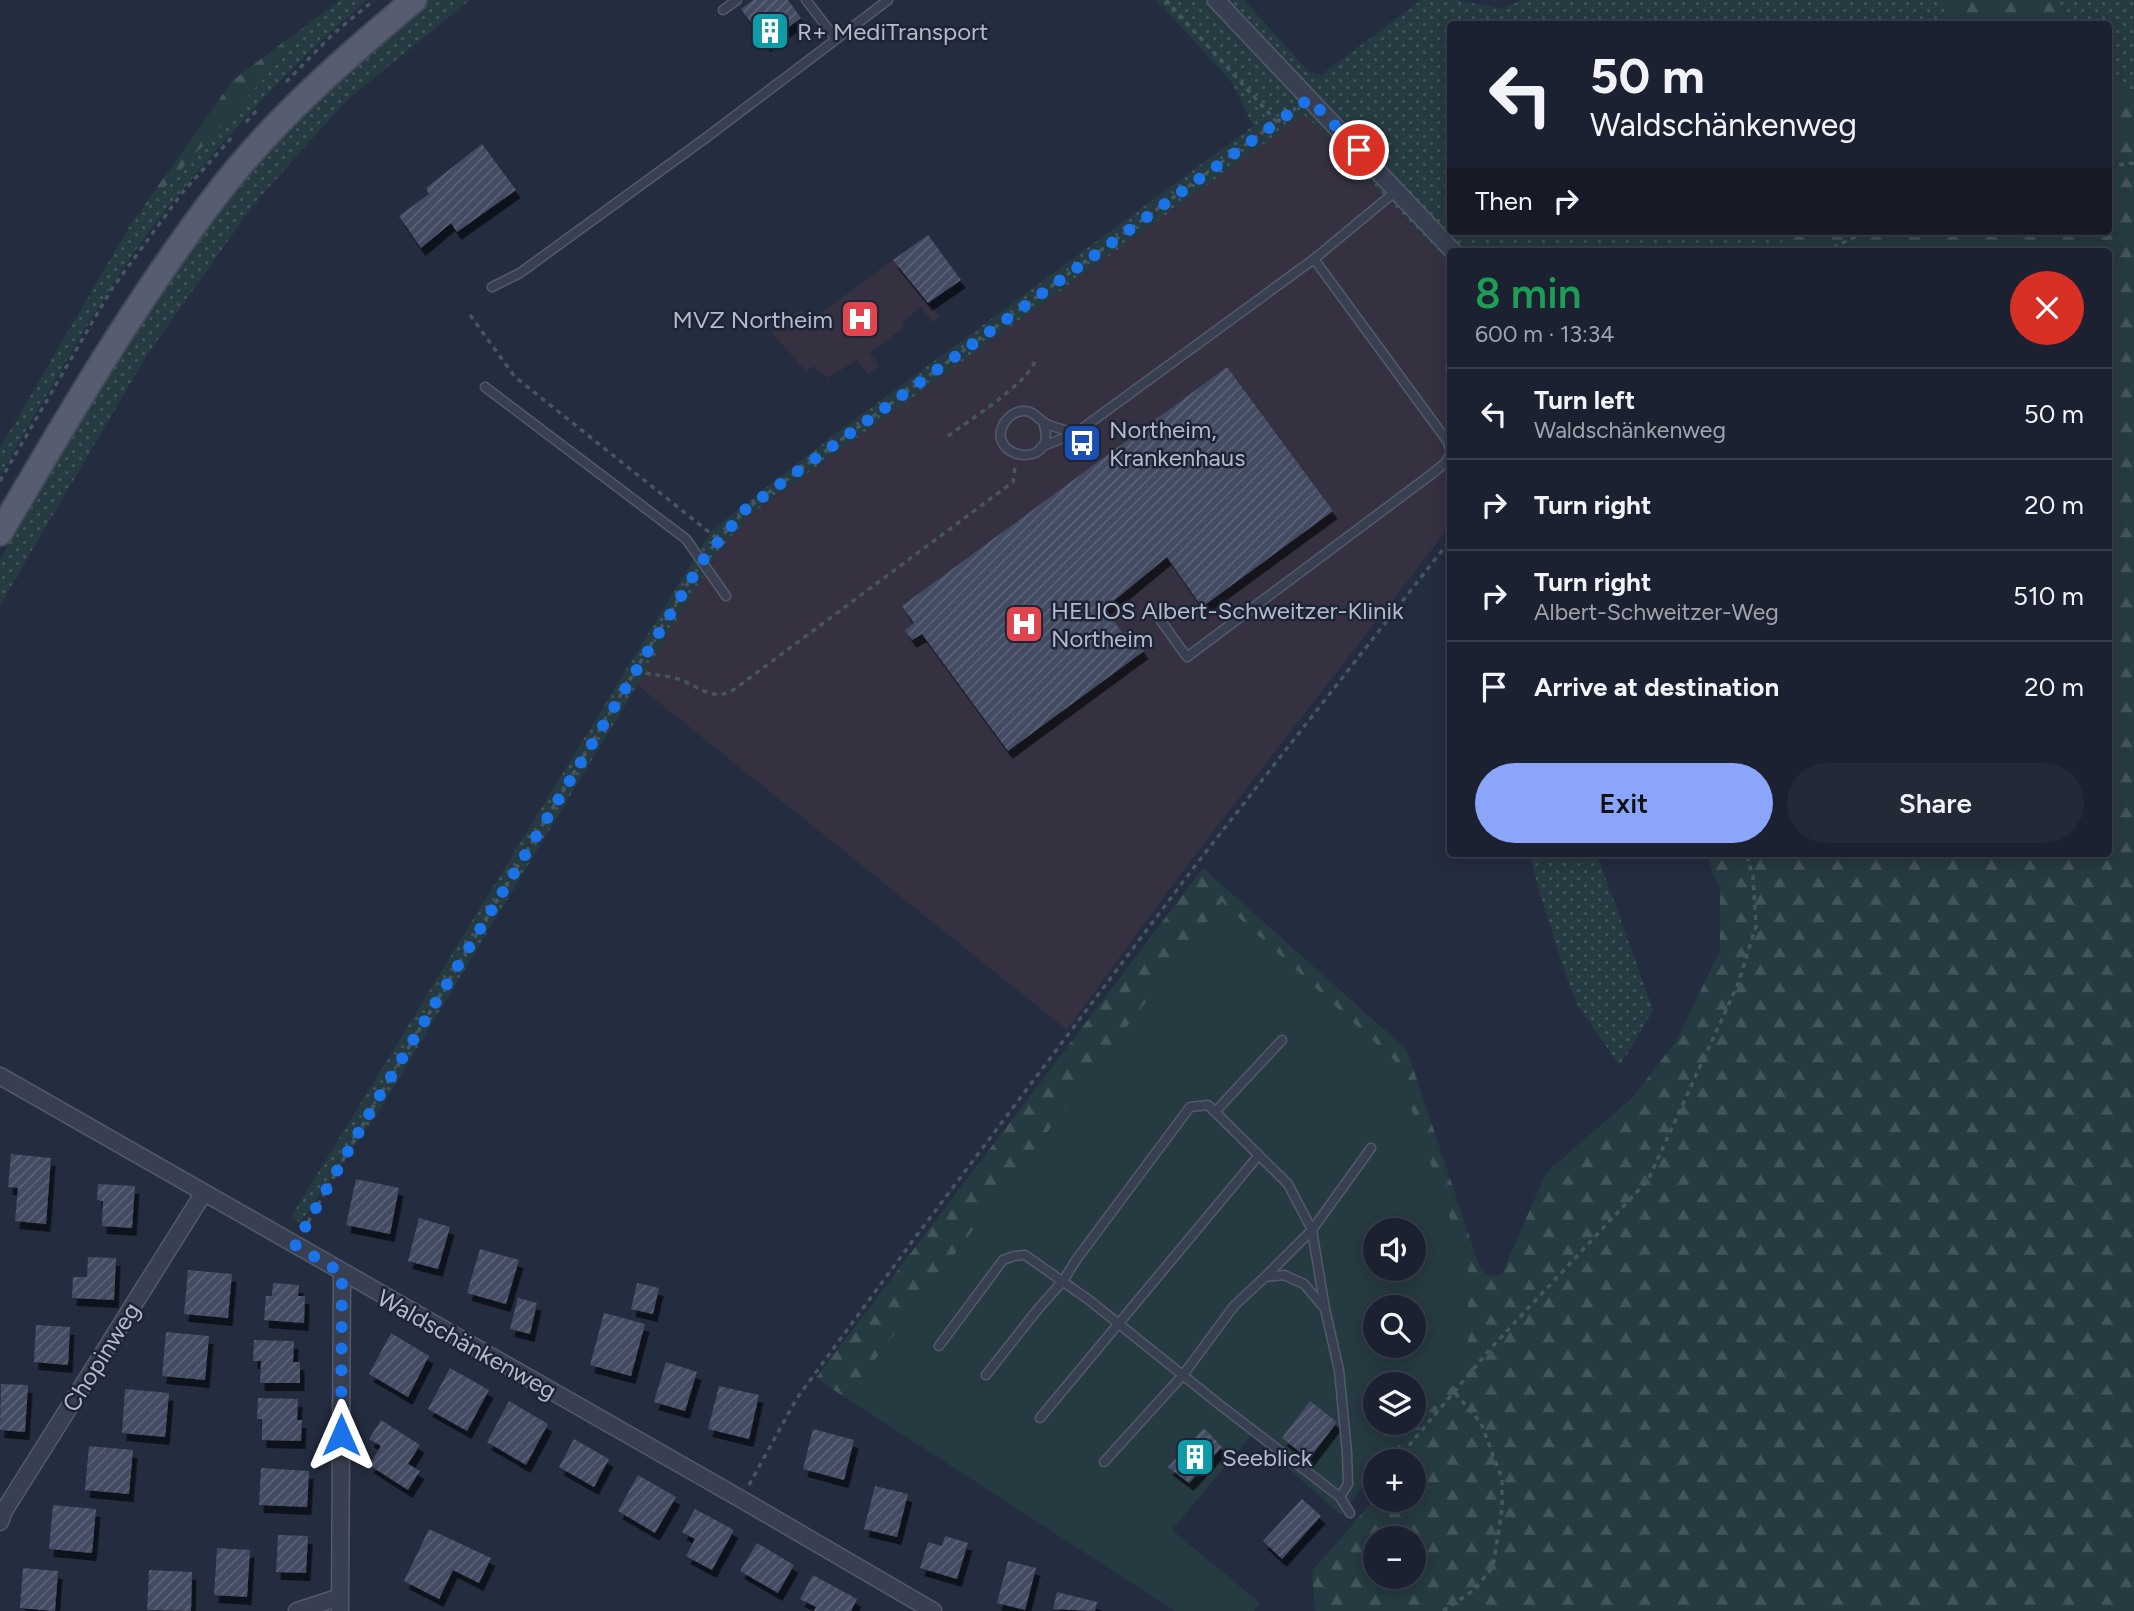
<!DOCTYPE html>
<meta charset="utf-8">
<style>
:root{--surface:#1b2130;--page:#242938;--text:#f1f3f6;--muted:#a0a3ab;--line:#393e4c;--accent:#8aa5fa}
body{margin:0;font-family:Figtree,sans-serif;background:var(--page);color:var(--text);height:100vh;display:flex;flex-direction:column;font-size:26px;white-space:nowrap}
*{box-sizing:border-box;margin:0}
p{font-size:23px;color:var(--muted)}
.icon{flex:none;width:38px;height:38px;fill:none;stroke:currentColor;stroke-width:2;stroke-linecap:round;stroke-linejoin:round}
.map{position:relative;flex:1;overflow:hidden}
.panel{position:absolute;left:1447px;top:248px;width:665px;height:609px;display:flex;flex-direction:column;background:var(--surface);border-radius:7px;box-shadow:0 4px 18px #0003,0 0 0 2px var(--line)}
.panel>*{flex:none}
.top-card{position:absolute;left:1447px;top:21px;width:665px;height:214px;border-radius:7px;box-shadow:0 4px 18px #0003,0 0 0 2px var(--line);background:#1b2130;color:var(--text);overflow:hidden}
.buttons{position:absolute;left:1363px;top:1218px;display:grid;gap:14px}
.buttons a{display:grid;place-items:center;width:63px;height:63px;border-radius:50%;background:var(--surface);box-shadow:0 4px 18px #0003,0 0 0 2px var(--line);font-size:35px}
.pin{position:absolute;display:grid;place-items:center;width:60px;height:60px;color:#fff;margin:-30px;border:4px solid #fff;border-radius:50%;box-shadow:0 2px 7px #0007}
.me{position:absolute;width:77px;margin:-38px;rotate:0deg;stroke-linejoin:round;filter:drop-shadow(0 0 5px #0008)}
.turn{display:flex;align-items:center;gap:24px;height:147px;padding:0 28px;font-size:32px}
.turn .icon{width:91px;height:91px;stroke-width:2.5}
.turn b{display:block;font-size:49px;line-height:60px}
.then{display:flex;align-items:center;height:66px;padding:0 28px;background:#0003;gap:14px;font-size:26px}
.round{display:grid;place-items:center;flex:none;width:74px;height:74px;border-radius:37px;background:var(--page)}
.headline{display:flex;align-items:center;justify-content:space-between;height:119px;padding:0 28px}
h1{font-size:42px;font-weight:600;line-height:52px;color:#1e9e55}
.cta{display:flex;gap:14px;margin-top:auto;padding:14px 28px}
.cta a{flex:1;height:80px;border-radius:42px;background:var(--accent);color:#111;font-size:28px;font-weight:600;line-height:80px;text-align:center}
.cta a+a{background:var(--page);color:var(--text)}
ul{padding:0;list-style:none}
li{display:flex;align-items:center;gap:21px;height:91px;padding:0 28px;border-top:2px solid var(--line)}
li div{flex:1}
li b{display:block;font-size:26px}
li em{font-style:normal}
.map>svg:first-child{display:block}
.medical{fill:#353141}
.grass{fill:url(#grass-dots)}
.forest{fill:url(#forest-firs);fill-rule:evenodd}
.park{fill:#263a41;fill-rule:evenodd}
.building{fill:url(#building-hatch);filter:url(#shadow)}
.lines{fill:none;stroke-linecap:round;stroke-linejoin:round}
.service-casing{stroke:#535a6a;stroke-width:11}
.minor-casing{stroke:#535a6a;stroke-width:19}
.primary-casing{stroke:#424859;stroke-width:28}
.path{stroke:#44575e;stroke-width:3.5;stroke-dasharray:5 5;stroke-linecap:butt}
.service{stroke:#383f50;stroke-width:8}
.minor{stroke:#383f50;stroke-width:16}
.primary{stroke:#565d70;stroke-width:24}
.route{stroke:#1a73e8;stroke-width:12;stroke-dasharray:0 21.6}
.labels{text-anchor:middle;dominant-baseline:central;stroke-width:5;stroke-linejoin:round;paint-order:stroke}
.poi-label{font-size:24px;fill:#b5baca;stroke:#1d2435;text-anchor:start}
.street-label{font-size:24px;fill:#b5baca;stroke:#1d2435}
</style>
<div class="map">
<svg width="2134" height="1611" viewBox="0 0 2134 1611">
<defs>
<pattern id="grass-dots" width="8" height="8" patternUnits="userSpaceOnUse" patternTransform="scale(1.75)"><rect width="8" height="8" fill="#263a41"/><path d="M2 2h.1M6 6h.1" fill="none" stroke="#43545b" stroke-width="1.8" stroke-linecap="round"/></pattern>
<pattern id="forest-firs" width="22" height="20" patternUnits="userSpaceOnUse" patternTransform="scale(1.75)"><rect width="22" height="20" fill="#263a41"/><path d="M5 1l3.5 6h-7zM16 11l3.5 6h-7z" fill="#43545b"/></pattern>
<pattern id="building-hatch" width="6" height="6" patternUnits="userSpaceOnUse" patternTransform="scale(1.75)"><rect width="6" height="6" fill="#434b62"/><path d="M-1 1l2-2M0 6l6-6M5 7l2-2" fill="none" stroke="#5c6377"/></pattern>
<filter id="shadow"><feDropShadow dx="4.5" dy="8" stdDeviation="0" flood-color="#0009"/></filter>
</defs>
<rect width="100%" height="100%" fill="#242c40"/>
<g class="medical">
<path d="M1304,114l22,20 125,132v259l-263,339 -121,166 -430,-345 81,-133 32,-37z"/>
<path d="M893,260l47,57 -7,5 -12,-15 -19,15 3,5 -35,26 9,13 -11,8 -11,-14 -29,18 -14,-12 -8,5 -35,-39 30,-23 10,12z"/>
</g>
<g class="grass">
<path d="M340,0h28c-59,48 -111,104 -161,161 -27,31 -53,62 -76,96 -48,70 -88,145 -131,218v-27l129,-221 196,-216z"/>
<path d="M430,0h40l-123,100 -93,104 -107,151 -147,250v-45l19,-35 73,-130 125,-187 65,-73 62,-61z"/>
<path d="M1156,0h88l64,71 13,4 100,-75h37l43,9 21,-9h421l7,24h-499v207h351l-37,21h-314v14l-125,-132 -22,-19 -554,400 -32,37 -339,559 -79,112 -9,-6 420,-686 124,-97 418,-308 -22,-45z"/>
<path d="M2057,0h77v99l-25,-32v-43h-33z"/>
<path d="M1530,854h67l56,156 -33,56 -42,-60 -11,-27 -28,-88z"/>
</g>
<g class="forest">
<path d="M1943,0h114l19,24h-126z"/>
<path d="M325,11l-196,216 104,-147z"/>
<path d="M2109,67l25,32v1512h-819l-3,-40 63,-72 39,1v-39h-30l84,-93v-99l-246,-367 -376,496 -30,-20 387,-510 204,182 73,218 9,8 13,-2 44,-101 88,-77 44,-58 42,-88v-61l-14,-35h403v-602h-344l37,-21h307zM1376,1538h38v39h-38z"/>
</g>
<path class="park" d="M1222,902l172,158 74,209v99l-84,93h-8l-1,10 -34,44 -90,-79 -79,94 88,73 -6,8h-79l-329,-213zM1376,1230h38v39h-38zM1376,1307h38v39h-38zM1376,1384h38v39h-38z"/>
<g class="building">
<path d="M753,0h35l13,18 -35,26 -25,-35z"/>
<path d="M482,144l34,46 -59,42 -6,-9 -30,25 -22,-32 30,-22 -3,-6z"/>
<path d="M928,235l33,45 -33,23 -35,-43z"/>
<path d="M1227,367l106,144 -131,96 -35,-50 -62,51 18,26 6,-4 15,21 -136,100 -86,-117 -10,6 -7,-10 9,-7 -12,-17z"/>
<path d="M11,1154l40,4 -5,66 -31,-3 3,-33 -10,-1z"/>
<path d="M356,1179l43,9 -9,46 -44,-9z"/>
<path d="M98,1184l37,2 -3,42 -30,-2 1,-25 -6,-1z"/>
<path d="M419,1218l31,9 -12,42 -30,-8z"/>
<path d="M480,1249l39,11 -13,44 -39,-11z"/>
<path d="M88,1257l28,1 -2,42 -42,-2 1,-21h14z"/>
<path d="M188,1270l44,4 -4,44 -44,-4z"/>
<path d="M273,1283l26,2 -1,11h7l-1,27 -40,-3 2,-24h6z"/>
<path d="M637,1283l22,5 -6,26 -22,-5z"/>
<path d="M518,1298l19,5 -7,31 -20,-5z"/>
<path d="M604,1313l41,11 -14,52 -41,-11z"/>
<path d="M36,1325l34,2 -2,38 -34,-3z"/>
<path d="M166,1332l43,4 -4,44 -43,-4z"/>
<path d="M391,1333l38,23 -21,41 -39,-23z"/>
<path d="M254,1340l40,1 -1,21h7v21h-40l1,-22h-8z"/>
<path d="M666,1362l31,10 -12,39 -31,-9z"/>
<path d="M450,1368l39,22 -22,41 -39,-22z"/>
<path d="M1,1384l27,1 -3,47 -25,-2z"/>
<path d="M719,1386l40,9 -10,44 -41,-10z"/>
<path d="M125,1389l44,4 -4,44 -43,-4z"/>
<path d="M258,1398l40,1 -1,21h5l-1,21 -39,-1v-21h-5z"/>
<path d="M509,1401l39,23 -22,41 -39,-23z"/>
<path d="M1310,1401l27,21 -28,37 -27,-21z"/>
<path d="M381,1420l39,25 -12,19 12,7 -12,19 -39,-25 12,-19 -12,-7z"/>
<path d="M1204,1428l18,19 -33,36 -21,-16z"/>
<path d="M813,1429l41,11 -10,40 -41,-11z"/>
<path d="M574,1439l35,20 -15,28 -35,-20z"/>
<path d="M89,1446l44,4 -4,44 -44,-4z"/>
<path d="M261,1468l48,3 -2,36 -48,-2z"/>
<path d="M638,1475l38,22 -21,36 -37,-22z"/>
<path d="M875,1486l33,8 -11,43 -33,-8z"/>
<path d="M1302,1499l19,17 -39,43 -19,-18z"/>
<path d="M53,1505l43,4 -4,44 -43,-4z"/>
<path d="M695,1509l39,21 -22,40 -26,-14 9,-17 -13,-7z"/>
<path d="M429,1529l62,29 -12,25 -26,-13 -14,29 -35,-18z"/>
<path d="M278,1535l30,1 -2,37 -30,-1z"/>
<path d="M945,1536l23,7 -11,36 -37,-11 8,-26 14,4z"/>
<path d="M757,1543l37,22 -16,28 -38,-22z"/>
<path d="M217,1548l33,2 -3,47 -33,-2z"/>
<path d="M1008,1561l28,7 -11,42 -28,-7z"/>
<path d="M23,1568l35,3 -3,40 -35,-3z"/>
<path d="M149,1570l43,2 -1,39 -44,-1z"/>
<path d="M813,1575l44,24 -6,12h-37l2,-4 -16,-8z"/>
<path d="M1057,1592l40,10 -2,9 -42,-2z"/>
</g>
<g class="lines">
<g class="service-casing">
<g id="service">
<path d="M806,0l30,39"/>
<path d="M723,10l14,-10"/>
<path d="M492,287l28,-14 187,-136 181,-137"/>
<path d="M485,387l201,152 40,57"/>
<path d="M1043,422c18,49 -59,38 -39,1 4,-6 10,-11 18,-12 11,-1 15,7 23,12 9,5 21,7 31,10"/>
<path d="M1041,447l35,-14 238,-174 82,-68"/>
<path d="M1161,621l26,36 246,-184 12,-10 6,-10 -3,-11 -134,-183"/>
<path d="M1215,1112l67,-72"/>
<path d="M1265,1277l47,-47 59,-82"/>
<path d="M939,1346l64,-86 11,-4 11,-1 64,45 131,105 120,92 10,16"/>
<path d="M986,1375l52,-66 25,-28 13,-21 114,-153 18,-2 80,79 24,46 13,79"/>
<path d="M1040,1418l219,-263"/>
<path d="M1104,1462l79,-87 51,-69 31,-29 19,-2 20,9 21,25 14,61 8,83 1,31 -8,13"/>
</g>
</g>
<g class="minor-casing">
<g id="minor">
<path d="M1216,0l238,252"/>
<path d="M0,1076l741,423 192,112"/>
<path d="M0,1522l4,-11 199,-317"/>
<path d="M297,1611l43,-14"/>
<path d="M340,1611l2,-338"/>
</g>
</g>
<g class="primary-casing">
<path id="primary" d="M0,533c69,-118 138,-236 221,-344 55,-71 125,-132 193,-189"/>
</g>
<g class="path">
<path d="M1166,0l111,122"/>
<path d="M286,82l47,-48 41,-34"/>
<path d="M246,122l12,-13"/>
<path d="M2109,166l25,-3"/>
<path d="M1824,252l43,-21"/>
<path d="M470,315l45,62 204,163"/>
<path d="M948,436c20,-15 82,-54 87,-76"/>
<path d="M0,481l111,-191 71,-97 52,-58"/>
<path d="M711,549l35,-40 550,-401"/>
<path d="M636,670c17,6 23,4 39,8 21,5 34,24 57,13l281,-209 2,-15"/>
<path d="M303,1231l74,-131 317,-527"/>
<path d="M1396,1461l95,-113 157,-168 90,-196 18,-58 -3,-50 -7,-22"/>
<path d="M749,1485l48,-87 114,-155 287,-381 253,-323"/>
<path d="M1373,1488l3,-3"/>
<path d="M1443,1611l31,-21 19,-23 9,-58v-30l-21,-56 -26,-30"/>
</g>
<use href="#service" class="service"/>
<use href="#minor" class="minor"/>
<use href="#primary" class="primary"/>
</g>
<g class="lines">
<path class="route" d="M341,1435l1,-162 -47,-28 82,-145 326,-540 43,-51 563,-410 50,51"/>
</g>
<defs>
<g id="building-square" transform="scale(2.0125)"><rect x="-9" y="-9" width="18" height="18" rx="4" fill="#0f9aa8" stroke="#1d2435"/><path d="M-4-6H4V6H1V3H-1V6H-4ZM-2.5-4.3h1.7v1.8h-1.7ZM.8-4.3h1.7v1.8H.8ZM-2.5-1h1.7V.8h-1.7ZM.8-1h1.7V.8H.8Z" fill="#fff"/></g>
<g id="hospital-square" transform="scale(2.0125)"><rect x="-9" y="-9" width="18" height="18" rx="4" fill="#e0444e" stroke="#1d2435"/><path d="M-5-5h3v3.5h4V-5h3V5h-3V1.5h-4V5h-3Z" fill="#fff"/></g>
<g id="bus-square" transform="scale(2.0125)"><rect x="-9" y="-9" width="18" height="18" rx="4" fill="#1a4fb4" stroke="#1d2435"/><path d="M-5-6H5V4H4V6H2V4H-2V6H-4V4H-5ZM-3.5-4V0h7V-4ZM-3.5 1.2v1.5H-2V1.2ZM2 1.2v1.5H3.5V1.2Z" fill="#fff"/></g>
</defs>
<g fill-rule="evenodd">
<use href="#building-square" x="770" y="31"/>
<use href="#hospital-square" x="860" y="319"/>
<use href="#bus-square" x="1082" y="443"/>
<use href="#hospital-square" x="1024" y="624"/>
<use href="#building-square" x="1195" y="1457"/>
</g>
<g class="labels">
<g class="poi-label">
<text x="797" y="31">R+ MediTransport</text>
<text x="833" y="319" text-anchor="end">MVZ Northeim</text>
<text x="1109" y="429">Northeim,<tspan x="1109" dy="28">Krankenhaus</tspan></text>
<text x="1051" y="610">HELIOS Albert-Schweitzer-Klinik<tspan x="1051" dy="28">Northeim</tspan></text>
<text x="1222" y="1457">Seeblick</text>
</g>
<g class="street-label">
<text transform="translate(467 1344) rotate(29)">Waldschänkenweg</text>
<text transform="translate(101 1357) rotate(-58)">Chopinweg</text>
</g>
</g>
</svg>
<div class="buttons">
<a><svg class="icon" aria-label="sound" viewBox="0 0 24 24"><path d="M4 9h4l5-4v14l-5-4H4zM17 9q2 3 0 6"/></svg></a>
<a><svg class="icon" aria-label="search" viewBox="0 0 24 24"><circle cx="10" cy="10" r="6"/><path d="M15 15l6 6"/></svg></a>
<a><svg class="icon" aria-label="layers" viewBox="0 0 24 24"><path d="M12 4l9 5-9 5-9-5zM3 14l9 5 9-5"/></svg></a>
<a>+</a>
<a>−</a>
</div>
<div class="pin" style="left:1359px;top:150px;background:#d93025"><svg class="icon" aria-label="arrive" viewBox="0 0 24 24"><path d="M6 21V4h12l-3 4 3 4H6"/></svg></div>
<svg class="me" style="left:341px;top:1435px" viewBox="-20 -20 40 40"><path d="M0-17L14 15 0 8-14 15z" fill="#1a73e8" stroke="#fff" stroke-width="4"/></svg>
<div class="top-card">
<div class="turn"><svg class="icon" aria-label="left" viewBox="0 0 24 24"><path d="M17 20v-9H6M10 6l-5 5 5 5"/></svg><div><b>50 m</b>Waldschänkenweg</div></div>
<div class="then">Then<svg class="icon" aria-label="right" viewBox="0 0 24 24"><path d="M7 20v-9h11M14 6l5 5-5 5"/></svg></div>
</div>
<section class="panel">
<div class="headline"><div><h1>8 min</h1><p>600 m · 13:34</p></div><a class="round" style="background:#d93025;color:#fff"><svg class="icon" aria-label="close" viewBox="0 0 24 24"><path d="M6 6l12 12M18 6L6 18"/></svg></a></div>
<ul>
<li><svg class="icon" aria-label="left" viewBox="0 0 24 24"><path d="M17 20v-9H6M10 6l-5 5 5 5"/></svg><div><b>Turn left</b><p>Waldschänkenweg</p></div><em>50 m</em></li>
<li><svg class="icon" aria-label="right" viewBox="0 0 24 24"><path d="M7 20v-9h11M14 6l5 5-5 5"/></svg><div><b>Turn right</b></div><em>20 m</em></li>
<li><svg class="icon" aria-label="right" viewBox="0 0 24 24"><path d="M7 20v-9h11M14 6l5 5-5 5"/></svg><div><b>Turn right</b><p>Albert-Schweitzer-Weg</p></div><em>510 m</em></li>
<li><svg class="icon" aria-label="arrive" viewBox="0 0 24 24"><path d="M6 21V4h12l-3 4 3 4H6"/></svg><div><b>Arrive at destination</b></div><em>20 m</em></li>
</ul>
<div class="cta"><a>Exit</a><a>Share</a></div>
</section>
</div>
